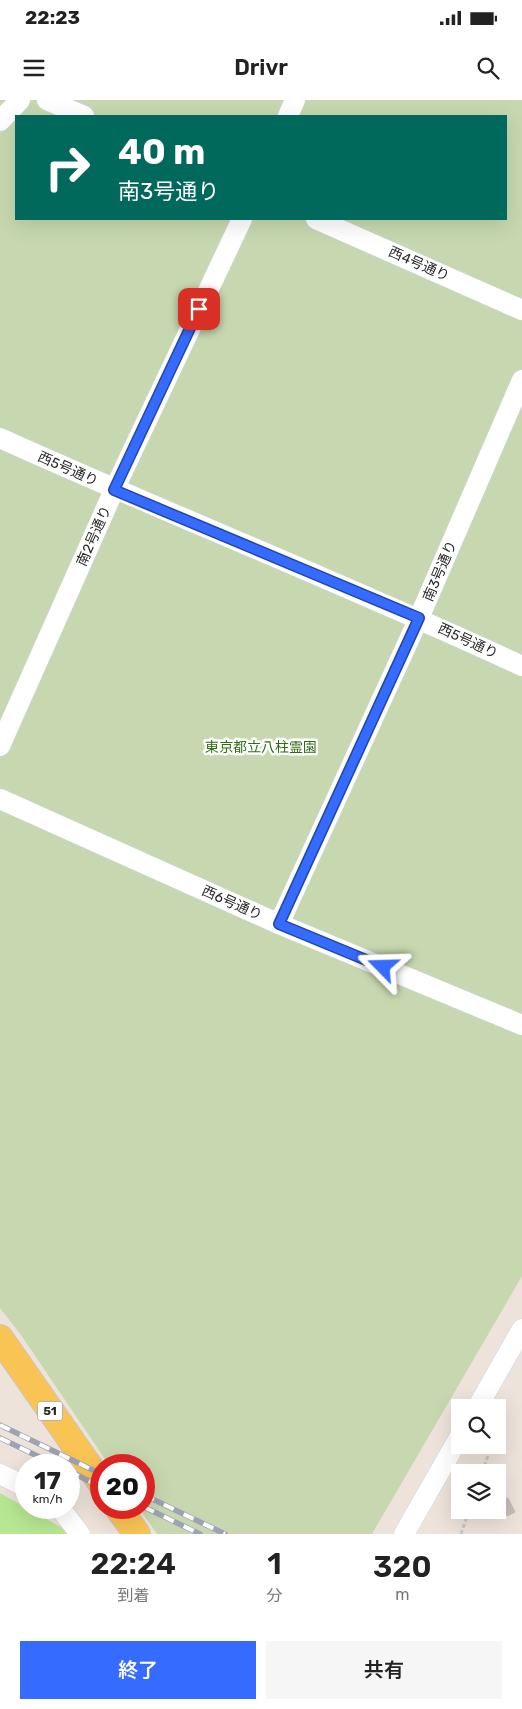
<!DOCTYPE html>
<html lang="ja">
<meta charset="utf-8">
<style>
:root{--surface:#fff;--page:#f6f6f6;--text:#222;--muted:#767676;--accent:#356cff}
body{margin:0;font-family:Rubik,"Noto Sans JP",sans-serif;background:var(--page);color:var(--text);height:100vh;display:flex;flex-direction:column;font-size:19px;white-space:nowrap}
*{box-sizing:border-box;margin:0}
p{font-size:16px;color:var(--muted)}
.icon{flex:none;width:28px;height:28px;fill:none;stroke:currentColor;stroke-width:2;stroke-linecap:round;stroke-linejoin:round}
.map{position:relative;height:1434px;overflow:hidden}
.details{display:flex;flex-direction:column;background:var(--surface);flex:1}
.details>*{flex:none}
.top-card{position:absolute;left:15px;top:15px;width:492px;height:105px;border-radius:0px;box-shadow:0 5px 20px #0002;background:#00695c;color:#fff;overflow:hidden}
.buttons{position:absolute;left:451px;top:1299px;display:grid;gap:10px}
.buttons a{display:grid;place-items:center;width:55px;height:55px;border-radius:0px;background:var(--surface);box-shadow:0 5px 20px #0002;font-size:25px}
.speed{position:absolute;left:15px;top:1354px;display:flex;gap:10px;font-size:25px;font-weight:700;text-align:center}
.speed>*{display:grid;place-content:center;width:65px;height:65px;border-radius:50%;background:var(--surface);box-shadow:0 5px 20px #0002;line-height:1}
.speed small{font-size:12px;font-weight:400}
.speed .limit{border:8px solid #d22;background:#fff;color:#111}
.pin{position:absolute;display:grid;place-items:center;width:42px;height:42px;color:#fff;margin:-21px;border-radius:10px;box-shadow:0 2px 8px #0006}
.me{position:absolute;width:55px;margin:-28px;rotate:292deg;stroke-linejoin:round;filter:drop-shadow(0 0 4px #0008)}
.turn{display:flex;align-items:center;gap:18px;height:105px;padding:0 20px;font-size:22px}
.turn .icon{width:65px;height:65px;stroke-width:2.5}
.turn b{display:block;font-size:35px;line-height:42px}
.eta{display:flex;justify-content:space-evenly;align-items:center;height:85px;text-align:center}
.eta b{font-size:30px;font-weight:600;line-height:35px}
.cta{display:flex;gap:10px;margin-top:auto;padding:10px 20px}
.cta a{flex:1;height:58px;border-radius:0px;background:var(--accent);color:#fff;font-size:20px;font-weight:600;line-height:58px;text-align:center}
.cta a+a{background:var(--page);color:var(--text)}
.status{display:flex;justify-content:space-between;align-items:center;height:35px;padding:0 25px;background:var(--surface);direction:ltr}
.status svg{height:14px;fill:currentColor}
header{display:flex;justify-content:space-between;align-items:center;height:65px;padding:0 20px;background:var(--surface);font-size:22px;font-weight:600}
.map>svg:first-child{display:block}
.green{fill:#b7e793}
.cemetery{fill:#c7d8b0;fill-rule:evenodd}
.building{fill:#c4bdb7;stroke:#c8bfb4}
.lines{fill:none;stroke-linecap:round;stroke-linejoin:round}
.minor-casing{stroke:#cfd5e3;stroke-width:21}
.major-casing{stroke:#c7c7c7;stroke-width:28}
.path{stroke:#c7c7c7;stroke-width:3;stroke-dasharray:4 2.5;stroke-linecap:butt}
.minor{stroke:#fff;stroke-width:20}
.major{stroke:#f9c453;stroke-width:26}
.rail-casing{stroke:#9da2b5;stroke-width:5.5}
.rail{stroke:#fff;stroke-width:4;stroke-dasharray:11;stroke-linecap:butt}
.route-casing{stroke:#2246a6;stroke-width:12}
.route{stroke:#356cff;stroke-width:9}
.labels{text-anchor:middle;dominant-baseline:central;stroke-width:5;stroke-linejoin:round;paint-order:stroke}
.shield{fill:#fff;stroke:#696969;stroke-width:1}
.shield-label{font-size:12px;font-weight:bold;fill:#292929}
.street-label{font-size:14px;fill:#292929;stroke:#fff}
.park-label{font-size:14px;fill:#2e6b15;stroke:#fff}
</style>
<div class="status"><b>22:23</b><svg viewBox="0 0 49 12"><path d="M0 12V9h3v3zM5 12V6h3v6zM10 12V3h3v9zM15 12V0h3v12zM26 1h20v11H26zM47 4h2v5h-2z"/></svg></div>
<header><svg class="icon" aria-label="menu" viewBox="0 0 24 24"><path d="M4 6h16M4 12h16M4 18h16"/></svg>Drivr<svg class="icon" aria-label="search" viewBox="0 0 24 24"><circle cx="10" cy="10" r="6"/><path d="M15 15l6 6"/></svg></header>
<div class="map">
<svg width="522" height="1434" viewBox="0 0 522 1434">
<rect width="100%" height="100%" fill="#ede3da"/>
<path class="green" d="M0,1393l73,41h-73z"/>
<path class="cemetery" d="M0,0h522v1176l-150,258h-215l-18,-26h5v-43h-35l-88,-130 -21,-27zM16,16h490v103h-490z"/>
<path class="building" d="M508,1398l7,14 -8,4 -7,-14z"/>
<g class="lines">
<g class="minor-casing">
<g id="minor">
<path d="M47,0l37,16"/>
<path d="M288,16l7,-16"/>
<path d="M0,21l20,-21"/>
<path d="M316,119l206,91"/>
<path d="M0,338c173,78 350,148 522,228"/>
<path d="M0,646l114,-256 128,-271"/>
<path d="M0,699l279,125 243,101"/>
<path d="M279,824l140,-306 103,-238"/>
<path d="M477,1308l45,-79"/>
<path d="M0,1374l26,13"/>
<path d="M60,1408l20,26"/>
<path d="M404,1434l56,-98"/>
</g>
</g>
<g class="major-casing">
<g id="major">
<path d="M0,1238l101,145"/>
<path d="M118,1408l19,26"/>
</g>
</g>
<g class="path">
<path d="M498,1321l2,1 -2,6"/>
<path d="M482,1372l10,-27"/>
<path d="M461,1434l8,-24"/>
</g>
<use href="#minor" class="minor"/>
<use href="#major" class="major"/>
<g class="rail-casing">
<g id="rail">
<path d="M0,1325l101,49"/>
<path d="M0,1338l56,27"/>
<path d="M69,1371l32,16"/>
<path d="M144,1395l81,39"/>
<path d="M144,1407l56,27"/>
</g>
</g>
<use href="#rail" class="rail"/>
</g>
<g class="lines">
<g class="route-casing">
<path id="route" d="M199,209l-85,181 305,128 -140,306 104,43"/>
</g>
<use href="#route" class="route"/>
</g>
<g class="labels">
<rect class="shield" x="37.5" y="1301.5" width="25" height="19" rx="4"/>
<g class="shield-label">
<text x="50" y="1311">51</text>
</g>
<g class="street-label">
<text transform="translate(419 164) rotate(24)">西4号通り</text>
<text transform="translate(68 369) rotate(24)">西5号通り</text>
<text transform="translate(94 436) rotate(-66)">南2号通り</text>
<text transform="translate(440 471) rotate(-67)">南3号通り</text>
<text transform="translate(468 541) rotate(25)">西5号通り</text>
<text transform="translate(232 803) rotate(24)">西6号通り</text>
</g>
<g class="park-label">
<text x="261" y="647">東京都立八柱霊園</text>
</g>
</g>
</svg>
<div class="buttons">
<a><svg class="icon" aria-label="search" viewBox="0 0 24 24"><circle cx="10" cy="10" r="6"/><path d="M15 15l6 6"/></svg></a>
<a><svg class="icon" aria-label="layers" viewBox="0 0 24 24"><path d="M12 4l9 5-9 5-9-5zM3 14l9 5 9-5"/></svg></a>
</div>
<div class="speed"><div>17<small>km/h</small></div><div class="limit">20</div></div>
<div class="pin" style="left:199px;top:209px;background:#d93025"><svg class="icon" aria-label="arrive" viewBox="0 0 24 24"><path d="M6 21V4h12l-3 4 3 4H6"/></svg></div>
<svg class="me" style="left:383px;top:867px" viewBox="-20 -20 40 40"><path d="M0-17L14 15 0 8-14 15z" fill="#356cff" stroke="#fff" stroke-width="4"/></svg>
<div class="top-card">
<div class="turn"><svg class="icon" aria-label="right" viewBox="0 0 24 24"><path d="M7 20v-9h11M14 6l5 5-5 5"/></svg><div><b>40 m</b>南3号通り</div></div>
</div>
</div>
<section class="details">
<div class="eta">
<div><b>22:24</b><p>到着</p></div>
<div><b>1</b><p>分</p></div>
<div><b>320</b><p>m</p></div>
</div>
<div class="cta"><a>終了</a><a>共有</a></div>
</section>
